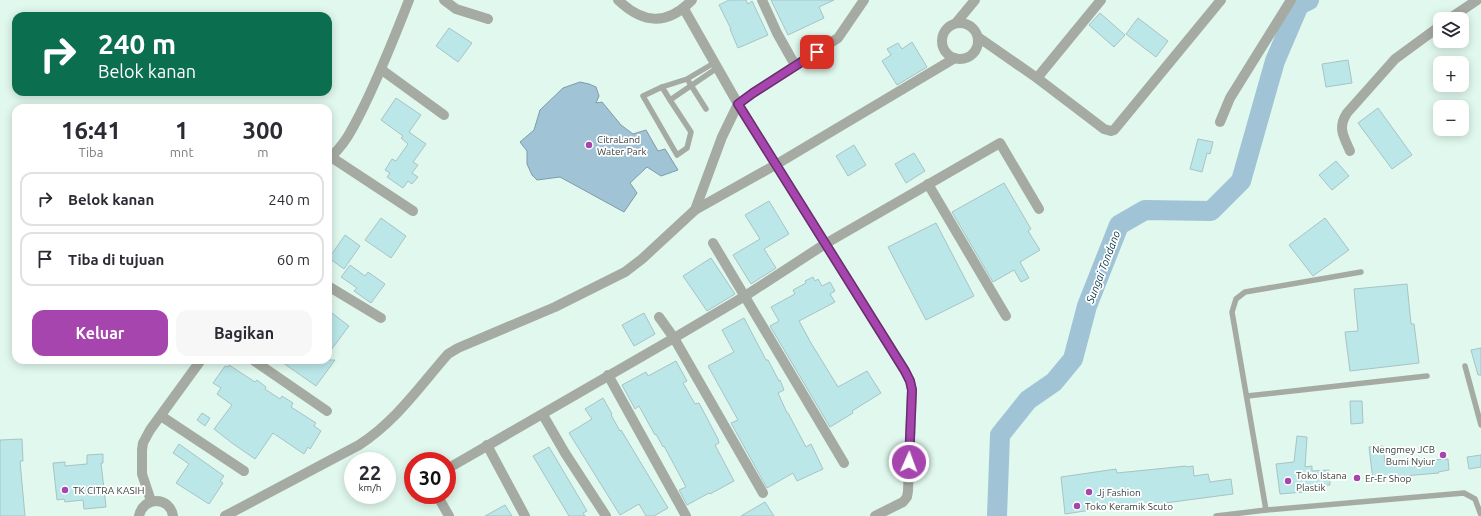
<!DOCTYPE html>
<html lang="id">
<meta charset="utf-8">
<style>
:root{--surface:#fff;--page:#f7f7f7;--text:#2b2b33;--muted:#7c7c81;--line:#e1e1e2;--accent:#a645ad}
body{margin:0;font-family:Ubuntu,sans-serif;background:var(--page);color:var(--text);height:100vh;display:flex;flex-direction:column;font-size:15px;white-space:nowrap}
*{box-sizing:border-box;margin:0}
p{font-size:13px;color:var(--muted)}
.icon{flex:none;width:22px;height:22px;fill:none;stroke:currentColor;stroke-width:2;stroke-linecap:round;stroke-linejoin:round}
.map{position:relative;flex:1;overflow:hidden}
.drawer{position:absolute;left:12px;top:104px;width:320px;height:260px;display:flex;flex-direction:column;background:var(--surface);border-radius:12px;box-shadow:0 2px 10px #0003}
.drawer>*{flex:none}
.guide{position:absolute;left:12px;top:12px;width:320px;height:84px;border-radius:12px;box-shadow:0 2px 10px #0003;background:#0b6e4f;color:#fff;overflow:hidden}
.tools{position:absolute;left:1433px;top:12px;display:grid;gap:8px}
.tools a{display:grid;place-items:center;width:36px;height:36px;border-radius:8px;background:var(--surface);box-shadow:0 2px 10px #0003;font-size:20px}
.speed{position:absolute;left:344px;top:452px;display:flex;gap:8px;font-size:20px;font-weight:700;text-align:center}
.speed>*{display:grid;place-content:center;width:52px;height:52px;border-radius:50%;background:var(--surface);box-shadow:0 2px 10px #0003;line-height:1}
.speed small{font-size:10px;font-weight:400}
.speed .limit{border:6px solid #d22;background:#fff;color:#111}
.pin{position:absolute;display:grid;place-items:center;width:34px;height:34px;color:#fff;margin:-17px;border-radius:8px;box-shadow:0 2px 6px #0006}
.me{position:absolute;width:44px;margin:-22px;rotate:2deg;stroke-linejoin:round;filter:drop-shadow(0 0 3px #0008)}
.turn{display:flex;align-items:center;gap:14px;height:84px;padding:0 20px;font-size:18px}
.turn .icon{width:52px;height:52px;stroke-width:2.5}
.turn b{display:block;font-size:28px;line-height:34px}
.eta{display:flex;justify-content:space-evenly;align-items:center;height:68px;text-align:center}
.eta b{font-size:24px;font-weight:600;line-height:28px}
.primary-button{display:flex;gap:8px;margin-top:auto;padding:8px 20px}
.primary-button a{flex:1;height:46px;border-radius:12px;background:var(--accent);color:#fff;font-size:16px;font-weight:600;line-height:46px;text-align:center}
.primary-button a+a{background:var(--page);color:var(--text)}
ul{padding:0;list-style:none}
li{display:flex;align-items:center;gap:12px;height:54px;margin:0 8px 6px;padding:0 12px;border:2px solid var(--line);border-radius:12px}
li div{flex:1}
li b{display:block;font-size:15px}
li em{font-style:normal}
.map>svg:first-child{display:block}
.water{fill:#a0c3d6;stroke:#809ba8}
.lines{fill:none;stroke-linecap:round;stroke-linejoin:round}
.river{stroke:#a0c3d6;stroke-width:20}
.building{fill:#bbe7e9;stroke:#a8c3c4}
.lane{stroke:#a5aba3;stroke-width:5.5}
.street{stroke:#a5aba3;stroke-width:10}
.route-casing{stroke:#6c2d70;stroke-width:10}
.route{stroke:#a645ad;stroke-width:7}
.poi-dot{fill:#a645ad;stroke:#fff;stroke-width:1.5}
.labels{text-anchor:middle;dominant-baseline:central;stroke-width:3.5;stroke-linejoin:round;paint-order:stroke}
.poi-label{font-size:10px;fill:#363f3b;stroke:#fff;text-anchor:start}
.water-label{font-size:11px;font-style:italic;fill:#06384c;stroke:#fff}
</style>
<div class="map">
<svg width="1481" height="516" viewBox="0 0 1481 516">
<rect width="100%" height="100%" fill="#e0f8ee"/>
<path class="water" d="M580,82l9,2 7,3 3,9 -3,7 6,-1 19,23 12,9 13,-4 12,21 7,-2 13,21 -17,6 -14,-9 -17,16 7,10 -13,19 -64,-35 -23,3 -5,-5 -5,-11v-13l-7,-9 14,-12 6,-20 23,-22z"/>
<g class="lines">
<path class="river" d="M997,516l3,-81 28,-35 26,-18 19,-23 14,-53 32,-81 26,-15 66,1 30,-30 34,-120 24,-56 10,-5"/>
</g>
<g class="building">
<path d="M729,0h17l2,4 4,-3 16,34 -30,13 -8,-19h1l-12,-24z"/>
<path d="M771,0h63l-15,7 5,11 -36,17z"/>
<path d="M1100,13l25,22 -11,12 -25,-22z"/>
<path d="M1138,18l30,23 -12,16 -30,-23z"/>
<path d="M449,28l23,15 -14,19 -22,-16z"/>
<path d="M912,42l15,25 -30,18 -15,-24 9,-6 -4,-6 11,-6 4,6z"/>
<path d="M1348,60l4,23 -26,4 -4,-23z"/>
<path d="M396,98l25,17 -12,17 17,12 -13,18 5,3 -6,8 6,4 -6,7 -4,-3 -5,7 -16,-11 3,-4 -5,-3 7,-11 4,2 12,-17 -7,-6 2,-2 -22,-16z"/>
<path d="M1378,108l34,47 -20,14 -34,-46z"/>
<path d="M1198,139l15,3 -3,12 -3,-1 -5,19 -12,-3z"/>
<path d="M854,145l12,20 -18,11 -12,-20z"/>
<path d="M914,153l11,18 -19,12 -11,-19z"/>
<path d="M1336,161l13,15 -17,14 -13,-15z"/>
<path d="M1004,183l27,46 -3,2 12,19 -20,12 9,16 -8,4 -7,-12 -21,12 -41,-70z"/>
<path d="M769,201l20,33 -25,15 12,19 -25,16 -18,-29 27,-16 -15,-24z"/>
<path d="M381,218l25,18 -15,22 -26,-18z"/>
<path d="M1325,218l24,32 -36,26 -24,-31z"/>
<path d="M936,223l38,73 -48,24 -38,-73z"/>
<path d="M345,235l15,11 -16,23 -15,-11z"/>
<path d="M711,258l24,36 -28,17 -24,-35z"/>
<path d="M350,265l15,11 3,-4 17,12 -14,19 -17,-12 3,-3 -16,-11z"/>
<path d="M813,277l2,4 3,-2 4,7 8,-4 5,9 -5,3 5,8 -36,19 12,22 27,44 29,-16 14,22 -29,18 1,2 -23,14 -60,-101 9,-5 -8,-14 24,-13 -2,-4 13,-7 -1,-2z"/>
<path d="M1407,284l4,40h3l5,39 -69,8 -5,-39 13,-1 -4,-42z"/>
<path d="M328,310l21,16 -21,28z"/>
<path d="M644,313l11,21 -21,12 -12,-21z"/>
<path d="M744,318l22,42h2l11,21 1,-1 4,10 -6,3 9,20h1l18,34 5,-3 12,25 -26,12 -4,-8 -26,15 -36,-65 7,-3 -30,-54 26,-14 -12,-22z"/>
<path d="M1481,348v27h-3l-7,-25z"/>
<path d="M279,360h56l-19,26z"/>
<path d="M676,361l11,20 -4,2 12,21 4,-1 19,36 1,4 -4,2 19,36 -24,13 -1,-1 -22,12 -8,-15 7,-3 -22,-41 -1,1 -7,-13 -1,1 -16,-29 -4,3 -13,-24 24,-13 2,4z"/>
<path d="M229,365l26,17 2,-2 9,7 -1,2 15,10 2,-3 11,7 -2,4 25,16 -2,3 7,5 -11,18 -2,-2 -4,7 -31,-21 -18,26 -23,-16 -18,-14 18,-24 -15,-11 4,-6 -8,-5 12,-17 3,1z"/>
<path d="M603,398l9,16 -1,1 9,16 1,-1 47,78 -14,8h-8l-7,-12 -19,11 -51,-82 23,-14 -7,-10z"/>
<path d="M1350,401h12l1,22 -12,1z"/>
<path d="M202,413l8,5 -5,8 -8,-6z"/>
<path d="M1297,436l10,1 -2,30 7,-1v5l17,-1 1,15 -16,1 1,5 -35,3 -4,-30 18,-2z"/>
<path d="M22,439l1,22h-3l5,55h-25v-76z"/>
<path d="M179,444l45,32 -4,5 3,2 -14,21 -33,-21 13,-19 -16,-11z"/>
<path d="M1383,446l2,17 63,-4 1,11 -11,2 1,1 -36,3v1l-30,3 -4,-33z"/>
<path d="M549,447l38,64 -4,2 2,3h-16l-36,-60z"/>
<path d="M103,454v9h-2l5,44 -22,2 -1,-9 -18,2 -1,-3 -7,1 -4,-37 12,-1v4l22,-2v-9z"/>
<path d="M1481,455v12l-12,2 -2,-12z"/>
<path d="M1186,466l1,1 6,-1 1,10 14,-2 2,8 21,-3 2,15 -68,9v2l-40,4v-4l-60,9 -4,-37 55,-8 1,4z"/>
<path d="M765,502l9,14h-33z"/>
<path d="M505,505l7,11h-27z"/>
</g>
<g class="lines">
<g class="lane">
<path d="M689,82l17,27"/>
<path d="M662,87l-19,9 34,59 10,-7 4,-16 -21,-32 47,-32"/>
<path d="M670,100l-8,-13 25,-8 27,-16"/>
<path d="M1465,366l16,59"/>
<path d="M1247,396l180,-20"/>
<path d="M1266,510l-34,-198 4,-13 9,-7 116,-20"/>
<path d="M1216,516l50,-6 198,-17 11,6 6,16"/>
</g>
<g class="street">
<path d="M444,0l12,9 32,10"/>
<path d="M618,0c25,24 49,26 74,0"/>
<path d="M762,0l15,33 18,32"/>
<path d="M684,9l54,95 167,267 5,10 2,9 -4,101 -1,6 -4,5 -28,14"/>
<path d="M1449,19l28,-19"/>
<circle cx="960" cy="41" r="18"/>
<path d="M956,23l19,-23"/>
<path d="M978,37l59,41 67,51 7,2 3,-1 107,-130"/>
<path d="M382,70l62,45"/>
<path d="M1037,78l64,-78"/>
<path d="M1220,122l10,-24 61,-98"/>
<path d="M1350,151c-6,-14 -13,-23 -3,-38l48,-54 45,-33"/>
<path d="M331,157l82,54"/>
<path d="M328,159c17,-13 27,-35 36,-53 17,-35 31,-70 45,-106"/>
<path d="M928,184l78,132"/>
<path d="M695,210l27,-73 16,-33 15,-11 85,-55 26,-38"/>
<path d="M713,243l131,220"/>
<path d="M328,286l53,32"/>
<path d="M659,317l15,21 89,155"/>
<path d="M253,360l74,51"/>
<path d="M608,375l78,141"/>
<path d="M543,415l22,38 41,63"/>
<path d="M161,416l83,55"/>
<path d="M487,445l38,71"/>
<path d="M447,469l227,-131 71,-42 80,-52 175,-101 39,66"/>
<path d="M437,495l12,21"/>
<path d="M151,501l-9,-27v-24l1,-7 7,-13 51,-70"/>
<path d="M139,516c4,-20 31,-20 34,0"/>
<path d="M225,516l134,-71c37,-24 60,-58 89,-91l10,-6 97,-41 70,-35 17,-13 53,-49 82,-46 178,-106"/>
</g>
</g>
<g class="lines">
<g class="route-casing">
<path id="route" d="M817,52l-64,41 -15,11 167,267 5,10 2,9 -3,72"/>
</g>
<use href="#route" class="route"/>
</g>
<g class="poi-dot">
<circle cx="589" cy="145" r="4"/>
<circle cx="1443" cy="455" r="4"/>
<circle cx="1357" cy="478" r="4"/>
<circle cx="1288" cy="481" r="4"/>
<circle cx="65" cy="490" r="4"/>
<circle cx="1089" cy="492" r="4"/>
<circle cx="1077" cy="506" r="4"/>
</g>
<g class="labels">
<g class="poi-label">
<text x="597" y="139">CitraLand<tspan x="597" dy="12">Water Park</tspan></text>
<text x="1435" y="449" text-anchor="end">Nengmey JCB<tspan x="1435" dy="12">Bumi Nyiur</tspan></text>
<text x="1296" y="475">Toko Istana<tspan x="1296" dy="12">Plastik</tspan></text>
<text x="1365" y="478">Er-Er Shop</text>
<text x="73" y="490">TK CITRA KASIH</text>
<text x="1097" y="492">Jj Fashion</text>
<text x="1085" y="506">Toko Keramik Scuto</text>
</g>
<g class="water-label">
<text transform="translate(1103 267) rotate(-69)">Sungai Tondano</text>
</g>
</g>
</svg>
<div class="tools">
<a><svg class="icon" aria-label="layers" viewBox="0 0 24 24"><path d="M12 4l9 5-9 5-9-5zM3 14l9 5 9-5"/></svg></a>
<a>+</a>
<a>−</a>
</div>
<div class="speed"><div>22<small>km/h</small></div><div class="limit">30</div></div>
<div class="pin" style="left:817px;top:52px;background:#d93025"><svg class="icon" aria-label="arrive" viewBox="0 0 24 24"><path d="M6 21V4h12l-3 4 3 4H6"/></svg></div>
<svg class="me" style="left:909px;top:462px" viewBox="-20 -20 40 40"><circle r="17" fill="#a645ad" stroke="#fff" stroke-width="3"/><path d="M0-11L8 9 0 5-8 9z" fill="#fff"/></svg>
<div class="guide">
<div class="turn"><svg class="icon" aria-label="right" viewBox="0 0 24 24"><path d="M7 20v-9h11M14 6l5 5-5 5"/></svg><div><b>240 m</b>Belok kanan</div></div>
</div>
<section class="drawer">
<div class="eta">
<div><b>16:41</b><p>Tiba</p></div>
<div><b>1</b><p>mnt</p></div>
<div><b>300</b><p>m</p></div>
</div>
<ul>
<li><svg class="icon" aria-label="right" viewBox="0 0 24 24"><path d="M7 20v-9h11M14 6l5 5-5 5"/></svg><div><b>Belok kanan</b></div><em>240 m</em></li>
<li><svg class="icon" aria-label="arrive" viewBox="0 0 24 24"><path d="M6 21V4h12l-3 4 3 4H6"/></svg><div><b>Tiba di tujuan</b></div><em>60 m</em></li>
</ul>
<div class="primary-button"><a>Keluar</a><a>Bagikan</a></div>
</section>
</div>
